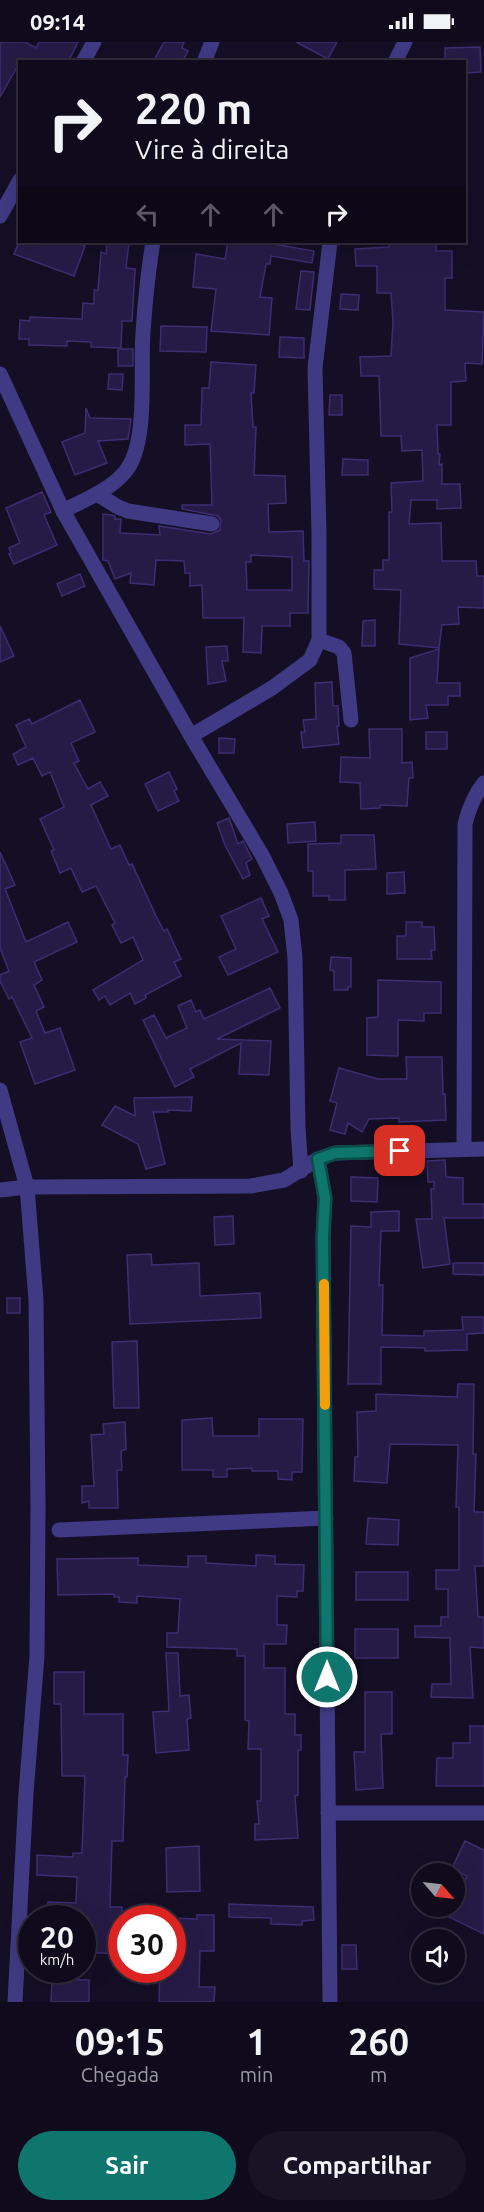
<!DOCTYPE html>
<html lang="pt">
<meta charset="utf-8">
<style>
:root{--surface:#0f0b1c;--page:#181425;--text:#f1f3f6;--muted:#9b9ba3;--line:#2f2b3b;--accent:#0f766e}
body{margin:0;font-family:Ubuntu,sans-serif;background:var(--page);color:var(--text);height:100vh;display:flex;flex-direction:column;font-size:22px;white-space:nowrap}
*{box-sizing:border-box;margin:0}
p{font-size:20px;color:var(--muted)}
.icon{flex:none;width:33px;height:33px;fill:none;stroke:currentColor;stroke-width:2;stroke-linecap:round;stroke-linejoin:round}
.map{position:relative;height:1960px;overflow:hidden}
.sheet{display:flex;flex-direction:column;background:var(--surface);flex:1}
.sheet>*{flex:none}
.hud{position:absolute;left:18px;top:18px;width:448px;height:183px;border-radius:0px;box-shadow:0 6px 24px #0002,0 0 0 2px var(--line);background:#0f0b1c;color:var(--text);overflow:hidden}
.needle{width:39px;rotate:118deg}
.fabs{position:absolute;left:411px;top:1821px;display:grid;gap:12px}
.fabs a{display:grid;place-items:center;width:54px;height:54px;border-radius:50%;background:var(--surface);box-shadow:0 6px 24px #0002,0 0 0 2px var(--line);font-size:30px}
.speed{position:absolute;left:18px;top:1863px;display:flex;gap:12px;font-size:30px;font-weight:700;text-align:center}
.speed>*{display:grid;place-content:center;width:78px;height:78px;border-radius:50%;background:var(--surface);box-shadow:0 6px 24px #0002,0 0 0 2px var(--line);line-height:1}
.speed small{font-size:15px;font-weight:400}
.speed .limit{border:9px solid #d22;background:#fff;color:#111}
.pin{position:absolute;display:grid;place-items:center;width:51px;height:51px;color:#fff;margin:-26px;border-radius:12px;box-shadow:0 3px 9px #0006}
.me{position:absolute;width:66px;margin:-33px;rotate:0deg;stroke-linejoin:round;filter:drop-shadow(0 0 4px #0008)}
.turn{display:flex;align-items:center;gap:21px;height:126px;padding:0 18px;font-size:27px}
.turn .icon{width:78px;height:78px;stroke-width:2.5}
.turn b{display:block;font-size:42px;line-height:51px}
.lanes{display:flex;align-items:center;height:57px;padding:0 18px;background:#0003;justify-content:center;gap:30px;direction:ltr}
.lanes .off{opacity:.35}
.eta{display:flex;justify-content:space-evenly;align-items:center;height:102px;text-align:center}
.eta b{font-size:36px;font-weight:600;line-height:42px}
.primary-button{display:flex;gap:12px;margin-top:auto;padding:12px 18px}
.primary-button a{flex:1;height:69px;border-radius:36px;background:var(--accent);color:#fff;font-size:24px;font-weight:600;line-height:69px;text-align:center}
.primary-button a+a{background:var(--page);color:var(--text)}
.status{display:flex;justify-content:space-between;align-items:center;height:42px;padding:0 30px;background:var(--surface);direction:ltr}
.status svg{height:16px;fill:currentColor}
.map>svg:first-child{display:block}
.building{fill:#261b46;stroke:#3e2d72;stroke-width:1.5;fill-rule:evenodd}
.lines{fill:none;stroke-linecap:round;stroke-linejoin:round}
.minor{stroke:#403a84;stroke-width:15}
.route-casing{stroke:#0a4d48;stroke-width:15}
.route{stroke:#0f766e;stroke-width:10}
.slow{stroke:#f59e0b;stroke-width:10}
</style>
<div class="status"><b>09:14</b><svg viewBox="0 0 49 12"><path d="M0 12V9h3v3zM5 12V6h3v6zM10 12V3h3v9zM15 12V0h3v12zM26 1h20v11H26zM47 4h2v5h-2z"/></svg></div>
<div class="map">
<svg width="484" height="1960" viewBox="0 0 484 1960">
<rect width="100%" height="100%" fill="#140f25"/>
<g class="building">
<path d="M0,0h25l11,6 3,-6h39l-10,20h-48l-20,35z"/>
<path d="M164,0h20l-2,6 6,3 -6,11h-29z"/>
<path d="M296,0h41l-9,17z"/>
<path d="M480,5l1,25 -16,1v-11h-20v-14z"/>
<path d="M19,200h55l11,4 -11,30 -60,-22z"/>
<path d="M107,200h22l-3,26 9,1 -3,52h-10l-1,27 -30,-1v-5l-24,-1v5l-38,-1v-6h-10l1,-19 10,1v-4l52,2 1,-16 11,1v-14h4l3,-38 5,2z"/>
<path d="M228,200h46v2l40,7 -2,12 -41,-7 -1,8h-4l-6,33 12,1 -3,37 -58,-4 5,-42 -23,-2 3,-33 29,5z"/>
<path d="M389,200h47v9h16v27h-7v32l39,2 -2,52 -17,-1 1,18 -15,1v43h-14l1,29h2l-1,11 3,-1v20h18l1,24 -24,1v-9h-26l-2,24 32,-1 1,38h34l1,15h7v32l-26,-1 1,17 -17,1 -3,23 -40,-4 2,-54 -27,-1v-19h9v-10h6v-48h3l-1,-29 32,-2 -1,-31 -20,1 -1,-15h-20l-2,-60h-18l-1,-19 31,-1 2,-34 -2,-29h-14v-27h-21l-1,-17 34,-2z"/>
<path d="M301,229l13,1 -4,38 -14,-1z"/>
<path d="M341,252l18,1 -1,15 -18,-1z"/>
<path d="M161,284l46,1 -1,25 -46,-1z"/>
<path d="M280,295l24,1v20l-25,-1z"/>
<rect x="118" y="307" width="15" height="17"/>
<path d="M211,320l45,3 -2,28h-3l2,34h3l-2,48 31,1 1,27 -18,1 1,28 34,-1 1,30h5l-1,52h-18v13h-28l-1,27 -18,-1 1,-34h-41l-1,-33 -12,1v-13h-5l-1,-12 -28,-1 -2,25 -24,-2 1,-10 -16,6 -7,-18 -5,-1v-46l9,1 3,1v3h6l-1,14 40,2 -1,-9 52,8 9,-4 1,-9 -3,-5 -36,-7v-4h30l-2,-61 -25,1v-20h16l1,-37h7zM251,513l41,2v33h-45l-1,-28h5z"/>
<path d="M109,332h14l-1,16 -14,-1z"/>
<path d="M330,353h12v20h-13z"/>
<path d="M86,366l4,10 41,1 -3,20 -30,2 9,22 -32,12 -13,-33 23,-9z"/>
<path d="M343,417l25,1v15h-26z"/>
<path d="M42,450l9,20 -7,3 13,30 -43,19 -5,-10 2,-1 -2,-5 11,-5 -14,-35z"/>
<path d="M80,532l5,12 -23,10 -5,-12z"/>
<path d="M375,578v26h-13l1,-25z"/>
<path d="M0,584l14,30 -14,6z"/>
<path d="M227,604l1,15h-6l4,20 -18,3 -2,-37z"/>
<path d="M439,607l-2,34h23v13h-12v9h-22l2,13 -18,2v-62z"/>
<path d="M332,640l1,24h5l1,20h-2l2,18 -36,4 -2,-16h4l-2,-12 13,-1 -1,-36z"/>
<path d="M80,658l15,32 -24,11 8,18 -5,2 14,26 12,-7 8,14 -17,9 20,44 9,-4 9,20 3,-1 24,52 8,15 3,-2 14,30 -7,3 7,14 -36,19 1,3 -11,6 -5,-11 -20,12 -5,-9 -6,4 -6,-10 50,-30 -10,-23 -12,6 -9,-18 3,-2 -19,-37 -14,6 -11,-24 -11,5 -9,-22 3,-1 -14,-31 24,-12 -14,-35 -8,4 -9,-18 -15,7 -5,-11 13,-7 -10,-22 13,-6 3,5z"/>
<path d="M369,687h33v34l10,-1 1,16h-4l-2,28 -27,-1v3l-19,1 -1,-26 -20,-1 1,-25 29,1z"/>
<rect x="426" y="690" width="21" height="17"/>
<path d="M219,696l16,1 -1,14h-15z"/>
<path d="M169,730l8,17 -3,2 5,10 -21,10 -13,-27z"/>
<path d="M229,776l9,26 5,-3 9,18 -6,4 4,12 -7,4 -18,-34 -8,-22z"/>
<path d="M315,780l1,19 -28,2 -1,-19z"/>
<path d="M341,793h33l2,34 -31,1v30h-16v-4h-16v-25h-5v-27l33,-1z"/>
<path d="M0,810l15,33 -10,4 21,53 42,-20 9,20 -43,20 8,18 -8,5 10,22 -8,4 9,22 15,-5 15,42 -40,14 -15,-42 12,-4 -20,-41 -3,2 -9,-18v-6l9,-4 -9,-23z"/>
<path d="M404,830l1,21 -18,1v-21z"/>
<path d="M261,856l8,18 -7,3 16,33 -50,23 -9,-18 17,-8 -15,-33z"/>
<path d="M406,880h16v5h12l1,23h-4l1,9h-35v-23h9z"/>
<path d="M331,915l20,1v29h-3v3h-14v-19l-4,-1z"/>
<path d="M378,938l63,2v31h-17v8l-26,-1v36l-31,-1v-37l11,-1z"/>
<path d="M270,946l10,20 -63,31 54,2 -2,34 -30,-1 2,-31 -51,26 4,8 -19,10 -32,-67 11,-5 12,23 21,-10 -9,-22 13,-6 5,12 4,-2 4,9z"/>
<path d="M406,1015h36l1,37h2l1,26 -47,2v-4l-30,1 -7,13 -14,-9 -3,11 -15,-4 7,-27 -7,-2 9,-33 39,11h29z"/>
<path d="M192,1055l-1,14 -23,-1v2h-15l12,52 -19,5 -8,-25 -36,-19 13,-19 20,10 -1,-18z"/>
<path d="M445,1118l1,17 17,1v26h21v14h-40l6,46 -27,4 -7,-49h16l-1,-30h3v-7h-6l-1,-21z"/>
<path d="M351,1135l27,1 -1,24 -26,-1z"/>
<path d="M399,1169v20h-18l-2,54h4l-1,50 42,1v-5l39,-1 -1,-13h22v16l-17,1v16l-42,1v-3l-44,-1v37h-33l3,-158 20,1v-15z"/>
<path d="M233,1174l1,28 -19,1 -1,-28z"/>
<path d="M151,1212l1,11 47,-2 1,33 60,-3 1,25 -131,6 -3,-69z"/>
<path d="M453,1221h31v12l-31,-1z"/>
<rect x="7" y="1256" width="13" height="15"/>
<path d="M137,1299l2,67h-25l-2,-66z"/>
<path d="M458,1342h16l-1,70h3l-2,58h10v54h-9l3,51h6v31l-14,-1 3,51 -42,-1 1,-13h19l-1,-46 -35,-1v-11h26v-9h7v-28h-12v-19h23v-63h-3l2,-62 -68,-1 -3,39 -33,-2 1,-24h3l-1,-45 19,-1v-17l81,3z"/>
<path d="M212,1376l1,18h46v-17h44l-1,53h-10v8l-14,-1v-8h-26v-3l-25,1v8h-14v-7h-31v-50z"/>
<path d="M125,1380l1,27 -5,2 1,19h-5l1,38h-29v-7l-7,2v-17h12l-3,-51 13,-1 -1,-10z"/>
<path d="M368,1476l31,2 -1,25 -32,-1z"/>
<path d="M256,1513l19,1v8l29,1 -1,26h-6v6l-20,-1v29h10l-1,19h-22v24h21v46h10v21h6v15h-3v45l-3,1 3,42 -43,2v-16h4l-2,-23h4v-52h-13l1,-28 -4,-1v-64h-8v-7l-70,-2v-14h11l2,-34 -43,-3v7l-18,-1v-5h-5v-3l-56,1 -1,-36 81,-1v7l50,2v-11h18v7l50,3z"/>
<rect x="356" y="1530" width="52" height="28"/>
<rect x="355" y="1587" width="43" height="29"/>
<path d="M166,1611h12l2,43 9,-1 2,23 -4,1 2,31 -33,3 -3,-41 16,-1z"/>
<path d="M54,1630h30v42h39v41h5l-1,22h-2l-2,64h-11l-2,66h12v47l-40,-2v-34h-35l1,-16 28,1 1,-26 -40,-2v-20l36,2v-4h9l3,-77h-23l-1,-72h-7z"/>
<path d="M365,1650h27v42h-11l2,54 -27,2 -2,-38h11z"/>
<path d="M470,1684h14v60h-48l1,-28h16v-15h17z"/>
<path d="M465,1799l19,9v84l-37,-18 5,-10h2v-5l13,-25 -15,-8z"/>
<path d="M199,1804l1,45 -33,1 -1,-44z"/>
<path d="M229,1862l84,3 1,13 -12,1v4l-31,-1v-6l-42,-1z"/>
<path d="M197,1873h17v36h-14l-1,36h16l-1,15h-55l1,-32h12v-52l25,1z"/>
<path d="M342,1903h14l1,24h-15z"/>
<path d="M52,1937l37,1v22h-38z"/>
</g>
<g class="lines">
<g class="minor">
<path d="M83,20l11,-20"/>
<path d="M204,20l8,-20"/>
<path d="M395,20l10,-20"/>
<path d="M0,174l20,-36"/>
<path d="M0,332l63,137 128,225 71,119 19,38 10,27 4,38 3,170 3,43"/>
<path d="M97,452l21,13 10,4 84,13"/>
<path d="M63,469c21,-11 46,-20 62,-39 24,-28 15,-102 18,-139 2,-31 5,-61 10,-91"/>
<path d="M319,598l20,7 5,6 7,67"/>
<path d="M191,694l81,-48 38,-28 9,-20v-106l-4,-166 15,-126"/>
<path d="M0,1048l27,97 9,113 2,207 -1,149 -11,137 -11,209"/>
<path d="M464,1107l1,-325c4,-16 9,-29 19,-41"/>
<path d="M318,1117l7,39 -2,38 7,766"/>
<path d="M0,1148l27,-3 224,-1 33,-6 34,-21 17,-6 149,-4"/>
<path d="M59,1488l267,-12"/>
<path d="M328,1771h156"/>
</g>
</g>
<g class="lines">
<g class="route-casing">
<path id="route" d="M327,1635l-4,-441 2,-38 -7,-39 17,-6 65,-2"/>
</g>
<use href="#route" class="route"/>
<path class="slow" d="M324,1242l1,121"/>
</g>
</svg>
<div class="fabs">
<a><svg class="needle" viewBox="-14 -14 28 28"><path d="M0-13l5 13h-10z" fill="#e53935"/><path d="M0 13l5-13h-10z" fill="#9b9ba3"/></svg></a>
<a><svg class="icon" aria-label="sound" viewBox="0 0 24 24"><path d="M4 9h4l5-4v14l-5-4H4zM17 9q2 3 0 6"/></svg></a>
</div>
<div class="speed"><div>20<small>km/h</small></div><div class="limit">30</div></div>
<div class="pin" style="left:400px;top:1109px;background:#d93025"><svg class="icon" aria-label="arrive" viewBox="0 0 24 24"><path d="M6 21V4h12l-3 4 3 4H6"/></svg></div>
<svg class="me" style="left:327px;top:1635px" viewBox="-20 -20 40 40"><circle r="17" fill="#0f766e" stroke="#fff" stroke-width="3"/><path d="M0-11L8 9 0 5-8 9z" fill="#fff"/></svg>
<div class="hud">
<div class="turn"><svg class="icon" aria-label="right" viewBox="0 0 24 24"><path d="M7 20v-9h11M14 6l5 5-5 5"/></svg><div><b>220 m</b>Vire à direita</div></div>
<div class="lanes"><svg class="icon off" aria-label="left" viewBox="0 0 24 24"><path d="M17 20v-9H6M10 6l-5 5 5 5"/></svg><svg class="icon off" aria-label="ahead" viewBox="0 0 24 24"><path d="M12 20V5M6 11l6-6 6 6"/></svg><svg class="icon off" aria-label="ahead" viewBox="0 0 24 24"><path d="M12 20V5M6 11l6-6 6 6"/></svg><svg class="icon" aria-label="right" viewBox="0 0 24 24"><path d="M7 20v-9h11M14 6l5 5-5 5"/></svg></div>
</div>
</div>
<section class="sheet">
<div class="eta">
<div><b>09:15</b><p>Chegada</p></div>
<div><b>1</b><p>min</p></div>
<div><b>260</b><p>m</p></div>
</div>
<div class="primary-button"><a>Sair</a><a>Compartilhar</a></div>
</section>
